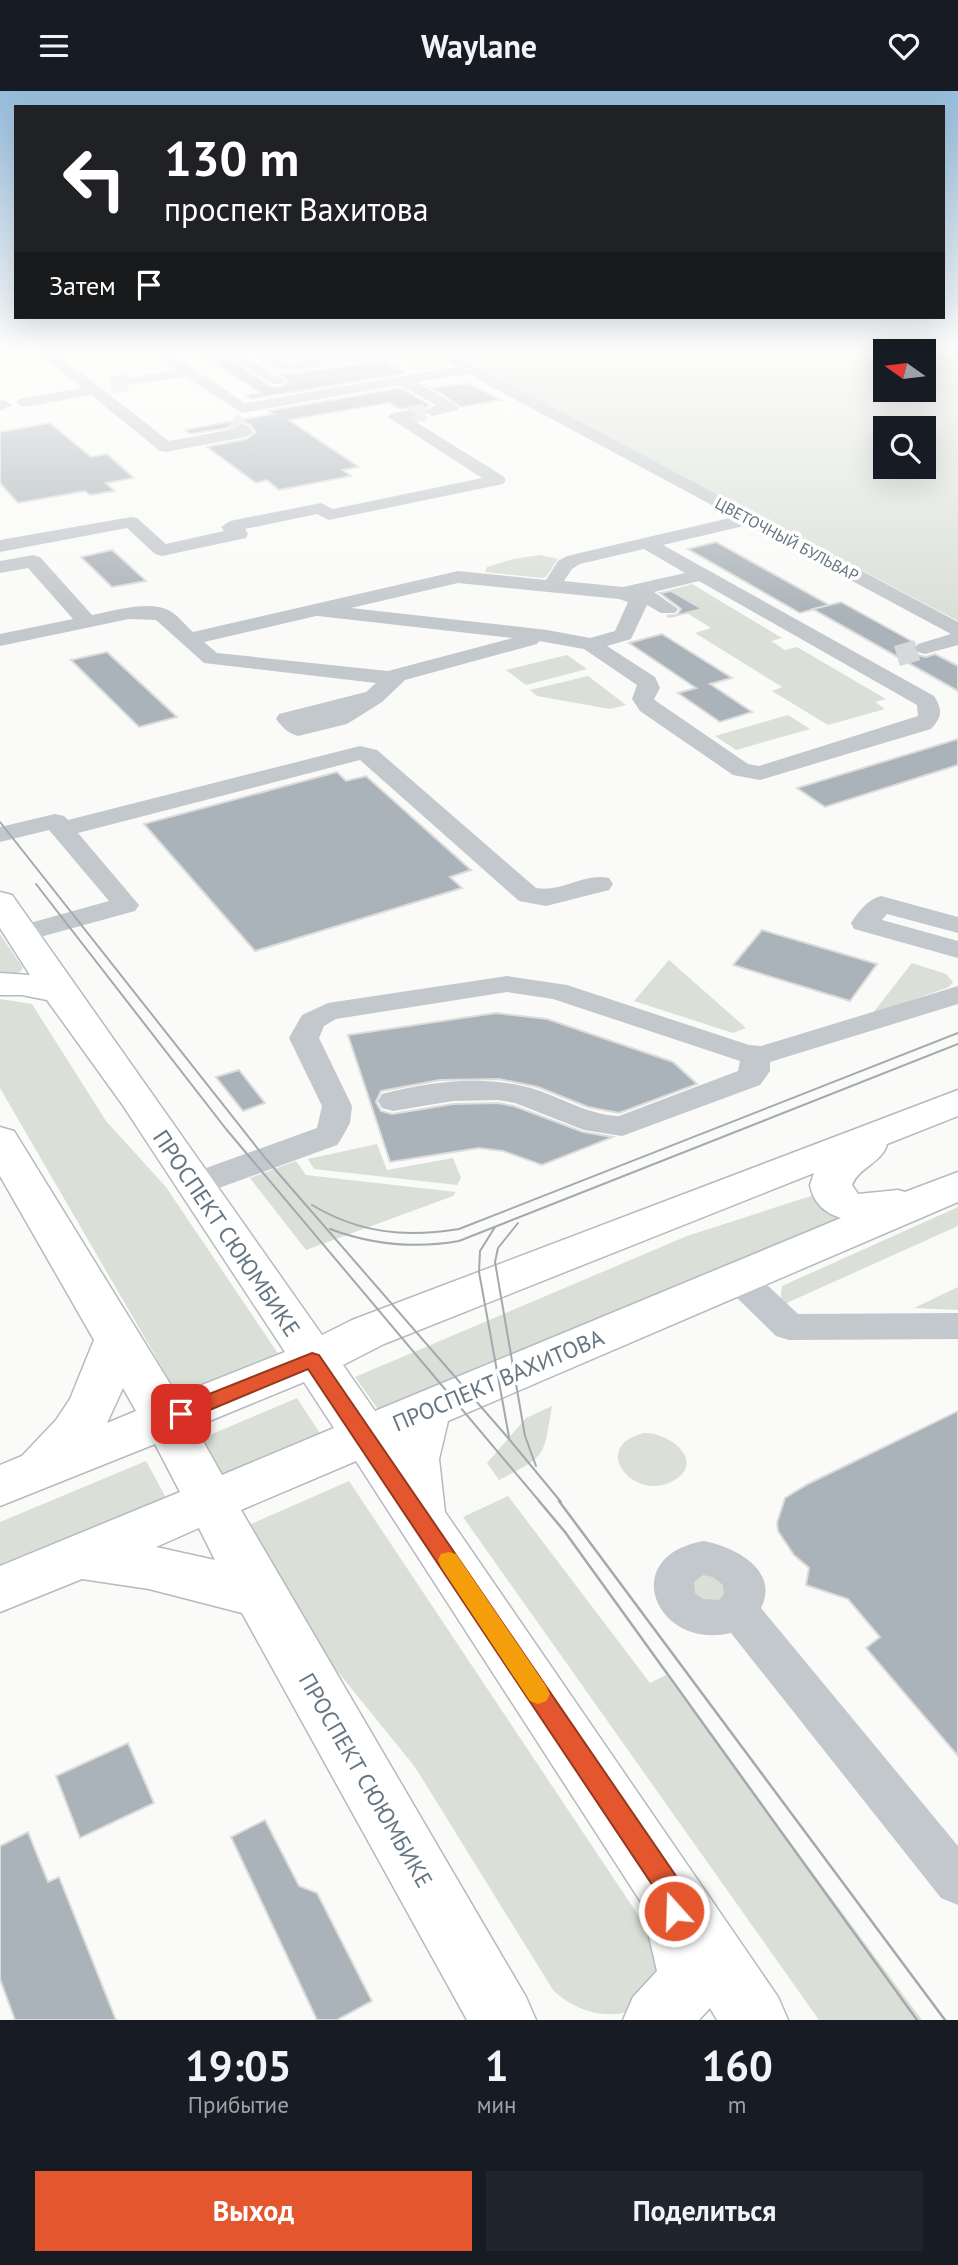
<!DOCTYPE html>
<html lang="ru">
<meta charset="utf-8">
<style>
:root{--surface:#171b24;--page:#20242c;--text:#f1f3f6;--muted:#9ea1a6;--accent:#e4572e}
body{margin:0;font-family:"PT Sans",sans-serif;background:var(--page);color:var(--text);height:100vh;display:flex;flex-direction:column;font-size:26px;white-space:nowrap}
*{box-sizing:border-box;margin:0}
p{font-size:23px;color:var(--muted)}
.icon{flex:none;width:38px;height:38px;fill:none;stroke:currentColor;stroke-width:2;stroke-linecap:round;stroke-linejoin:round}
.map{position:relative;height:1929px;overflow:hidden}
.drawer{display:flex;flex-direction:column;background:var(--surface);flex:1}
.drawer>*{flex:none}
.top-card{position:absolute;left:14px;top:14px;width:931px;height:214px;border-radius:0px;box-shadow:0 7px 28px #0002;background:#202124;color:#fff;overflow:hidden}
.needle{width:46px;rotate:284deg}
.controls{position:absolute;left:873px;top:248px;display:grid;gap:14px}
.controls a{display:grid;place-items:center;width:63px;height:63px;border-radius:0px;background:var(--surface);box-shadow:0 7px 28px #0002;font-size:35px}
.pin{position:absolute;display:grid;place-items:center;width:60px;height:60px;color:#fff;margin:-30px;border-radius:14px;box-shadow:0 4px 10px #0006}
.me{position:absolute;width:77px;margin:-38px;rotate:340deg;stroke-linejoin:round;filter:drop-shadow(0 0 5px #0008)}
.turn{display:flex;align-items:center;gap:24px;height:147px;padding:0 35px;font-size:32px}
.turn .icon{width:91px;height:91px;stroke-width:2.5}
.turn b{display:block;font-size:49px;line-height:60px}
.then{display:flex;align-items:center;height:66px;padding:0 35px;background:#0003;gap:14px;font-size:26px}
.eta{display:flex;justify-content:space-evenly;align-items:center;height:119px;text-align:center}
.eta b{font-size:42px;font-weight:700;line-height:49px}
.primary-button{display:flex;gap:14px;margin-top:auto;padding:14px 35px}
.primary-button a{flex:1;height:80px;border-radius:0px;background:var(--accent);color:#fff;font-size:28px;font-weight:700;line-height:80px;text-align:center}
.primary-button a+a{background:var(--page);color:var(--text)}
header{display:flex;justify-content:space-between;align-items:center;height:91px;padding:0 35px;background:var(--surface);font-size:32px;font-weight:700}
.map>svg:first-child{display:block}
.green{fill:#dadfd7;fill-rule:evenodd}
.building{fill:#aab3b9;stroke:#dcdcda;stroke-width:2}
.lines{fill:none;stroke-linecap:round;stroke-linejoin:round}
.minor-tunnel-far1{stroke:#d5d9db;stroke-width:17;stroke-dasharray:17 8;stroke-linecap:butt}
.minor-tunnel{stroke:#d5d9db;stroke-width:21;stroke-dasharray:21 10;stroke-linecap:butt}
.major-casing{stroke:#b5babe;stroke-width:3}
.minor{fill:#c3c8cc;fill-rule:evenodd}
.major{fill:#fff;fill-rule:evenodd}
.tram-far1{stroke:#a2aab0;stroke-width:2}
.tram{stroke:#a2aab0;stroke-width:2.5}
.route{fill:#e4572e;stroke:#94391e;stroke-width:2}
.slow{fill:#f59e0b}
.labels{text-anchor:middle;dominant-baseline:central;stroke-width:7;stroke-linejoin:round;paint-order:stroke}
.far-street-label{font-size:16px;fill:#657683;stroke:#fff}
.near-street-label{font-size:23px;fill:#657683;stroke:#fff}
</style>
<header><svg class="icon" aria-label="menu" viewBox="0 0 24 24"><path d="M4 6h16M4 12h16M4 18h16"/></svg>Waylane<svg class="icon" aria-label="heart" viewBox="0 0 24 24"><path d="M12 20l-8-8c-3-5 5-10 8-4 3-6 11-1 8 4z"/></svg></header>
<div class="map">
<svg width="958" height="1929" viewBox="0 0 958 1929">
<rect width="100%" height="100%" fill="#fafaf8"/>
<g class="green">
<path d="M439,257h519v273zM886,261h38v38h-38zM886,338h38v38h-38z"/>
<path d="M417,259l31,17 -28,4 -31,-17z"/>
<path d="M540,464l18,4 -12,18 -4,1 -57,-6 2,-5 26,-8z"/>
<path d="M692,493l90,54 -11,3 14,9 12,-3 89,52 -11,3 10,7 -57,16 -56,-34 10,-4 -87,-54 16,-5 -24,-15 14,-4 -31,-19z"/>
<path d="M567,564l20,14 -61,16 -20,-15z"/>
<path d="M588,585l38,29 -16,4 -73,-13 -7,-6z"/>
<path d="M788,624l22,14 -74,21 -21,-14z"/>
<path d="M0,843l23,34 -3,4 -20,6z"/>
<path d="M669,869l77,68 -13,5 -99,-32z"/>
<path d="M912,872l34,11 7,8 -4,5 -77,27z"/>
<path d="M0,908l32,5 74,117 60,66 113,168 -101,40 -178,-307z"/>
<path d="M377,1053l10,26 66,-12 8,20 -4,7 -143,-16 -6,-10z"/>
<path d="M296,1070l10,14 150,17 -3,4 -147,54 -56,-72z"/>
<path d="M814,1104l28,22 -460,198 -27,-38 332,-141z"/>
<path d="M958,1116v19l-178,80 2,-20z"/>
<path d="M958,1196v23l-44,-2z"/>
<path d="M297,1307l26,40 -99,44 -26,-42z"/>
<path d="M552,1315c-9,53 -5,49 -53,74l-12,-17 39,-45z"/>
<path d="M644,1342c29,0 63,31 27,49 -39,19 -82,-36 -27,-49z"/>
<path d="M146,1370l24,44 -170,72v-55z"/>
<path d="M349,1390l317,476 -5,30c-10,7 -20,18 -31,24 -27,9 -58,-2 -77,-21l-138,-223 -99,-122 -67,-120z"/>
<path d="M508,1405l142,187 16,-8 256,345h-103l-356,-503z"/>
<path d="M700,1483l24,4v24l-30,-4 -3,-16z"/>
</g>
<g class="building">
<path d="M192,257h22l58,39h10l6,-6 -14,-10 16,3 94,-14 23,13 -156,26 -5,-4 15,-2z"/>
<path d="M315,257h34v4l-59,8 -5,-1 22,-5z"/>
<path d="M425,292l9,5 34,-5 33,17 -40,7z"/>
<path d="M400,297l30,17 -8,5 2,4 -5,1 -9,-7 -10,1 -11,-6 -100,17 70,47 -16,3 8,6 -72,14 -12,-10 -11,3 -49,-36 39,-8 10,-7 -7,-8 -8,-2 -8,5 -43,7 -6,-4 89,-16 -5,-3z"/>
<path d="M50,332l41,34 16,-3 27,24 -28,5 9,8 -25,4 -5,-4 -67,12 -18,-20v-51z"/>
<path d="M716,451l113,63 -29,8 -112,-64z"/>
<path d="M112,459l9,8 25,23 -34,6 -31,-30z"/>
<path d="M671,500l31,18 -32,8 -3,-1 10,-1 4,-6 -21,-16z"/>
<path d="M841,511l74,41 -3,5 5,7 9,2 9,-3 23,12v25l-145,-82z"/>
<path d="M662,543l70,44 -22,6 42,28 -32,10 -42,-29 18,-5 -67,-45z"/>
<path d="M107,561l70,65 -38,10 -68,-67z"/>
<path d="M958,648v26l-133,42 -28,-19z"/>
<path d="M337,681l9,9 20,-5 105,94 -21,7 12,11 -207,63 -111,-127z"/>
<path d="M762,839l115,34 -27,37 -117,-36z"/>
<path d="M496,922l51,6 126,43 24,22 -78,29 -31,-6 -50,-20 -39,-8 -59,1 -59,11 -5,11 5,9 11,3 61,-10 45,-1 16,3 69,26 30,5 -71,28 -39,-14 -24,-3 -89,14 -42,-127z"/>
<path d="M239,979l26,33 -22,8 -27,-34z"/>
<path d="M958,1320v345l-92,-108 14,-11 -32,-38 -42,-14 3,-17 -15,-13 -16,-24 -1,-8 8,-25 23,-14z"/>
<path d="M128,1652l26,60 -74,35 -24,-62z"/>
<path d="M265,1729l34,66 18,7 55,108 -35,19h-20l-86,-183z"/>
<path d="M28,1741l20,50 11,-5 57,143h-101l-15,-41v-133z"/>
</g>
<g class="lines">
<g class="minor-tunnel-far1">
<path d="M111,294l24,-4"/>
<path d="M409,324l23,-4"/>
<path d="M232,330l10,8"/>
</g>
<path class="minor-tunnel" d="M897,565l28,-8"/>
<g class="major-casing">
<path id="major" d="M0,801l12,3 310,440 30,-15 606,-230v26l-71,28c-4,18 -29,24 -35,41l6,9 40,-4 7,2 53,-20v30l-510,219 -9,38 6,53 333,485 10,23h-71l-7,-12 -11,12h-76l10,-23 24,-26 -13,-56 2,-5 -290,-449 -115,49 285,487 10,23h-69l-225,-407 -93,-24 -67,-10 -82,33v-46l180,-74 -25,-48 -155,62v-41l22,-9 34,-36 14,-21 24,-59 -94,-164v-49l14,4 163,264 108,-43 -163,-248 -75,-104 -25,-5h-22v-22l30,2 -30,-47zM814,1082l-4,12c3,17 14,28 31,33l-466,193 -32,-46 41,-21zM304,1291l30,46 -112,47 -27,-48zM123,1297l13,23 -29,12zM199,1437l16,32 -59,-13z"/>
</g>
<g class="minor">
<path d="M34,257h15l120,93 65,-12 8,-5 6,2 5,6 -8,5 -79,15 -6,-1 -69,-56 -66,12 -6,-2 -2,-3 2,-3 63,-11z"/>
<path d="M146,257h16l83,55 211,-36 -32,-18 -6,3 -128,19c-13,-1 -24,-3 -33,-13 11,-15 39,-11 56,-10l-7,4 -32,6 16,5 102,-15h49l517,274v23l-33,9 -7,-2 -3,-4 3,-4 33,-10 -203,-109 -85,20 271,151c9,14 8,21 -3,33l-171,51 -27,-5 -93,-64 -8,-12 5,-14 -53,-36 -45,-8 -2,3 -132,36 -23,22 -35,22 -49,12c-10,-3 -16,-9 -22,-17l3,-5 87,-22 10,-9 -172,-20 -48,-43 -27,-1 -129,27v-12l73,-15 -45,-51 -28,5v-12l33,-6 7,2 52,58c19,-4 58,-15 76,-5 9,4 17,15 25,22l265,-61 88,9 12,-19 9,-5 167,-39 -266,-143 -51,8 42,25 -2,3 -25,6 -8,-5 12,-6 -36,-20 -158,28 -56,-36 -56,7 -3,-3 3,-3 45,-8zM644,458l41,24 -62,14 -59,-6 8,-12 8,-5zM699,490l218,124 1,11 -159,50 -11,-2 -92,-63 -2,-2 6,-11 -5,-11 -48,-31 24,-7 16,-34 14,8h14l3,-4 -24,-17zM458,492l161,16 9,3 -13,29 -25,7 -43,-8 -196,-22zM316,525h2l195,22 -125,33 -171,-18 -13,-11z"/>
<path d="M216,257h16l53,33 -3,3h-10z"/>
<path d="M4,309l8,5 -12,6v-10z"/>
<path d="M409,319l8,5 -6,4 92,57 3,4 -3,4 -174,36 -12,-6 -72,15 3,5 -2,4 -84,18 -7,-2 -28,-26 -127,24v-12l131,-23 6,1 29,26 58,-13 -3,-4 9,-6 91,-18 12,6 149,-31 -94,-61 2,-3z"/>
<path d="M360,655l17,4 159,138c25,5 49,-16 73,-10l4,6 -4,6 -63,16 -27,-5 -159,-141 -282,73 61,72 -4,6 -113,31 -10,-2 -4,-6 4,-6 97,-27 -60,-71 -49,12v-15l55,-13 9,2 4,4z"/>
<path d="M881,805l77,21v16l-71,-19 -5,6 76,21v17l-104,-29 -3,-6c7,-11 17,-24 30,-27z"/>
<path d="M507,885l60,9 182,60 12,1 197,-60v18l-188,58v9l-10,14 -138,51 -38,-6 -69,-27 -17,-3 -45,1 -60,10 -11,-3 -4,-7 4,-7c50,-13 105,-20 155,-4 27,9 52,25 82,26l119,-45 2,-10 -187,-62 -46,-7 -171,27 -12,7 -5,12 33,68 -2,17 -10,18 -3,4 -132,48 -12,3 -12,-3 -4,-8 4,-8 136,-49 5,-22 -33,-68 13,-23 26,-12z"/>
<path d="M739,1176l12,3 47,44 160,-1v26l-169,1 -13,-4 -49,-48 -5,-9 5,-9z"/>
<path d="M704,1450c31,6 76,29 57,67l197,238v59l-17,-7 -210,-265c-75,18 -115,-77 -27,-92zM703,1484l10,2 10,8 1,9 -5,6 -16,-1 -8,-6 -1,-11z"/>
</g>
<use href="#major" class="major"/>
<g class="tram-far1">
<path d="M0,731l266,337 243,280 52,63"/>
<path d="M36,793l190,245 314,373"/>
<path d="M312,1114c47,28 93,33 147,24l499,-196"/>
<path d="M518,1132l-20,25 -3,14 30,174 11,30"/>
<path d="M495,1136l-15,24 -1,21 30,165"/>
<path d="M330,1138c43,16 84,20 129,12l499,-197"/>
</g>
<g class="tram">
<path d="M539,1410l26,31 352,488"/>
<path d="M559,1410l386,519"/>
</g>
</g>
<linearGradient id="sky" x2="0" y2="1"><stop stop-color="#96bcdc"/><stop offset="0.49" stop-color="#fdfdfc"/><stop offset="1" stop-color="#fdfdfc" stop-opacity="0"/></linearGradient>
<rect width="958" height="527" fill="url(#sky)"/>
<path class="route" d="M312,1262l7,2 359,524 9,32 -4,9 -9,4 -9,-4 -8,-28 -349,-523 -120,50 -7,2 -7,-2 -3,-5 3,-6z"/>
<path class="slow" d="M449,1461l7,2 90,132 4,8 -4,7 -8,3 -8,-3 -89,-134 -3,-7 3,-6z"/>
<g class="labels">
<g class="far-street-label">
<text transform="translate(787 448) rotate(28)">ЦВЕТОЧНЫЙ БУЛЬВАР</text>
</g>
<g class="near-street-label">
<text transform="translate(227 1142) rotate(56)">ПРОСПЕКТ СЮЮМБИКЕ</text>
<text transform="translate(498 1289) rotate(-23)">ПРОСПЕКТ ВАХИТОВА</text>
<text transform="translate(366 1689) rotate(60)">ПРОСПЕКТ СЮЮМБИКЕ</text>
</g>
</g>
</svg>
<div class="controls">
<a><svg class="needle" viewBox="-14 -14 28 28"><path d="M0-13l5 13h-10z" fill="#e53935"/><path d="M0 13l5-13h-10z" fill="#9ea1a6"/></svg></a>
<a><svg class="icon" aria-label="search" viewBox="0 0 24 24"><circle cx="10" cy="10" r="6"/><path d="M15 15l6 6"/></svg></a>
</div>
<div class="pin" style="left:181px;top:1323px;background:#d93025"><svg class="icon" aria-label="arrive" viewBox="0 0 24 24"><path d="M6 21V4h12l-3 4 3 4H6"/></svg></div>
<svg class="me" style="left:674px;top:1820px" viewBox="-20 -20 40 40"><circle r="17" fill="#e4572e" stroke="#fff" stroke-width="3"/><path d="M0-11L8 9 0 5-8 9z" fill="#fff"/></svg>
<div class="top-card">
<div class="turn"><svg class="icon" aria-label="left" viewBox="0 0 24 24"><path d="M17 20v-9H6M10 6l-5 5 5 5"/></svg><div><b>130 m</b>проспект Вахитова</div></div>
<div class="then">Затем<svg class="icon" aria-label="arrive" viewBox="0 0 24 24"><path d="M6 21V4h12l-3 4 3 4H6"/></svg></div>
</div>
</div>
<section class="drawer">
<div class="eta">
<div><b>19:05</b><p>Прибытие</p></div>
<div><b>1</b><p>мин</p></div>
<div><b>160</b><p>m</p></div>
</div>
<div class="primary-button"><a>Выход</a><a>Поделиться</a></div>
</section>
